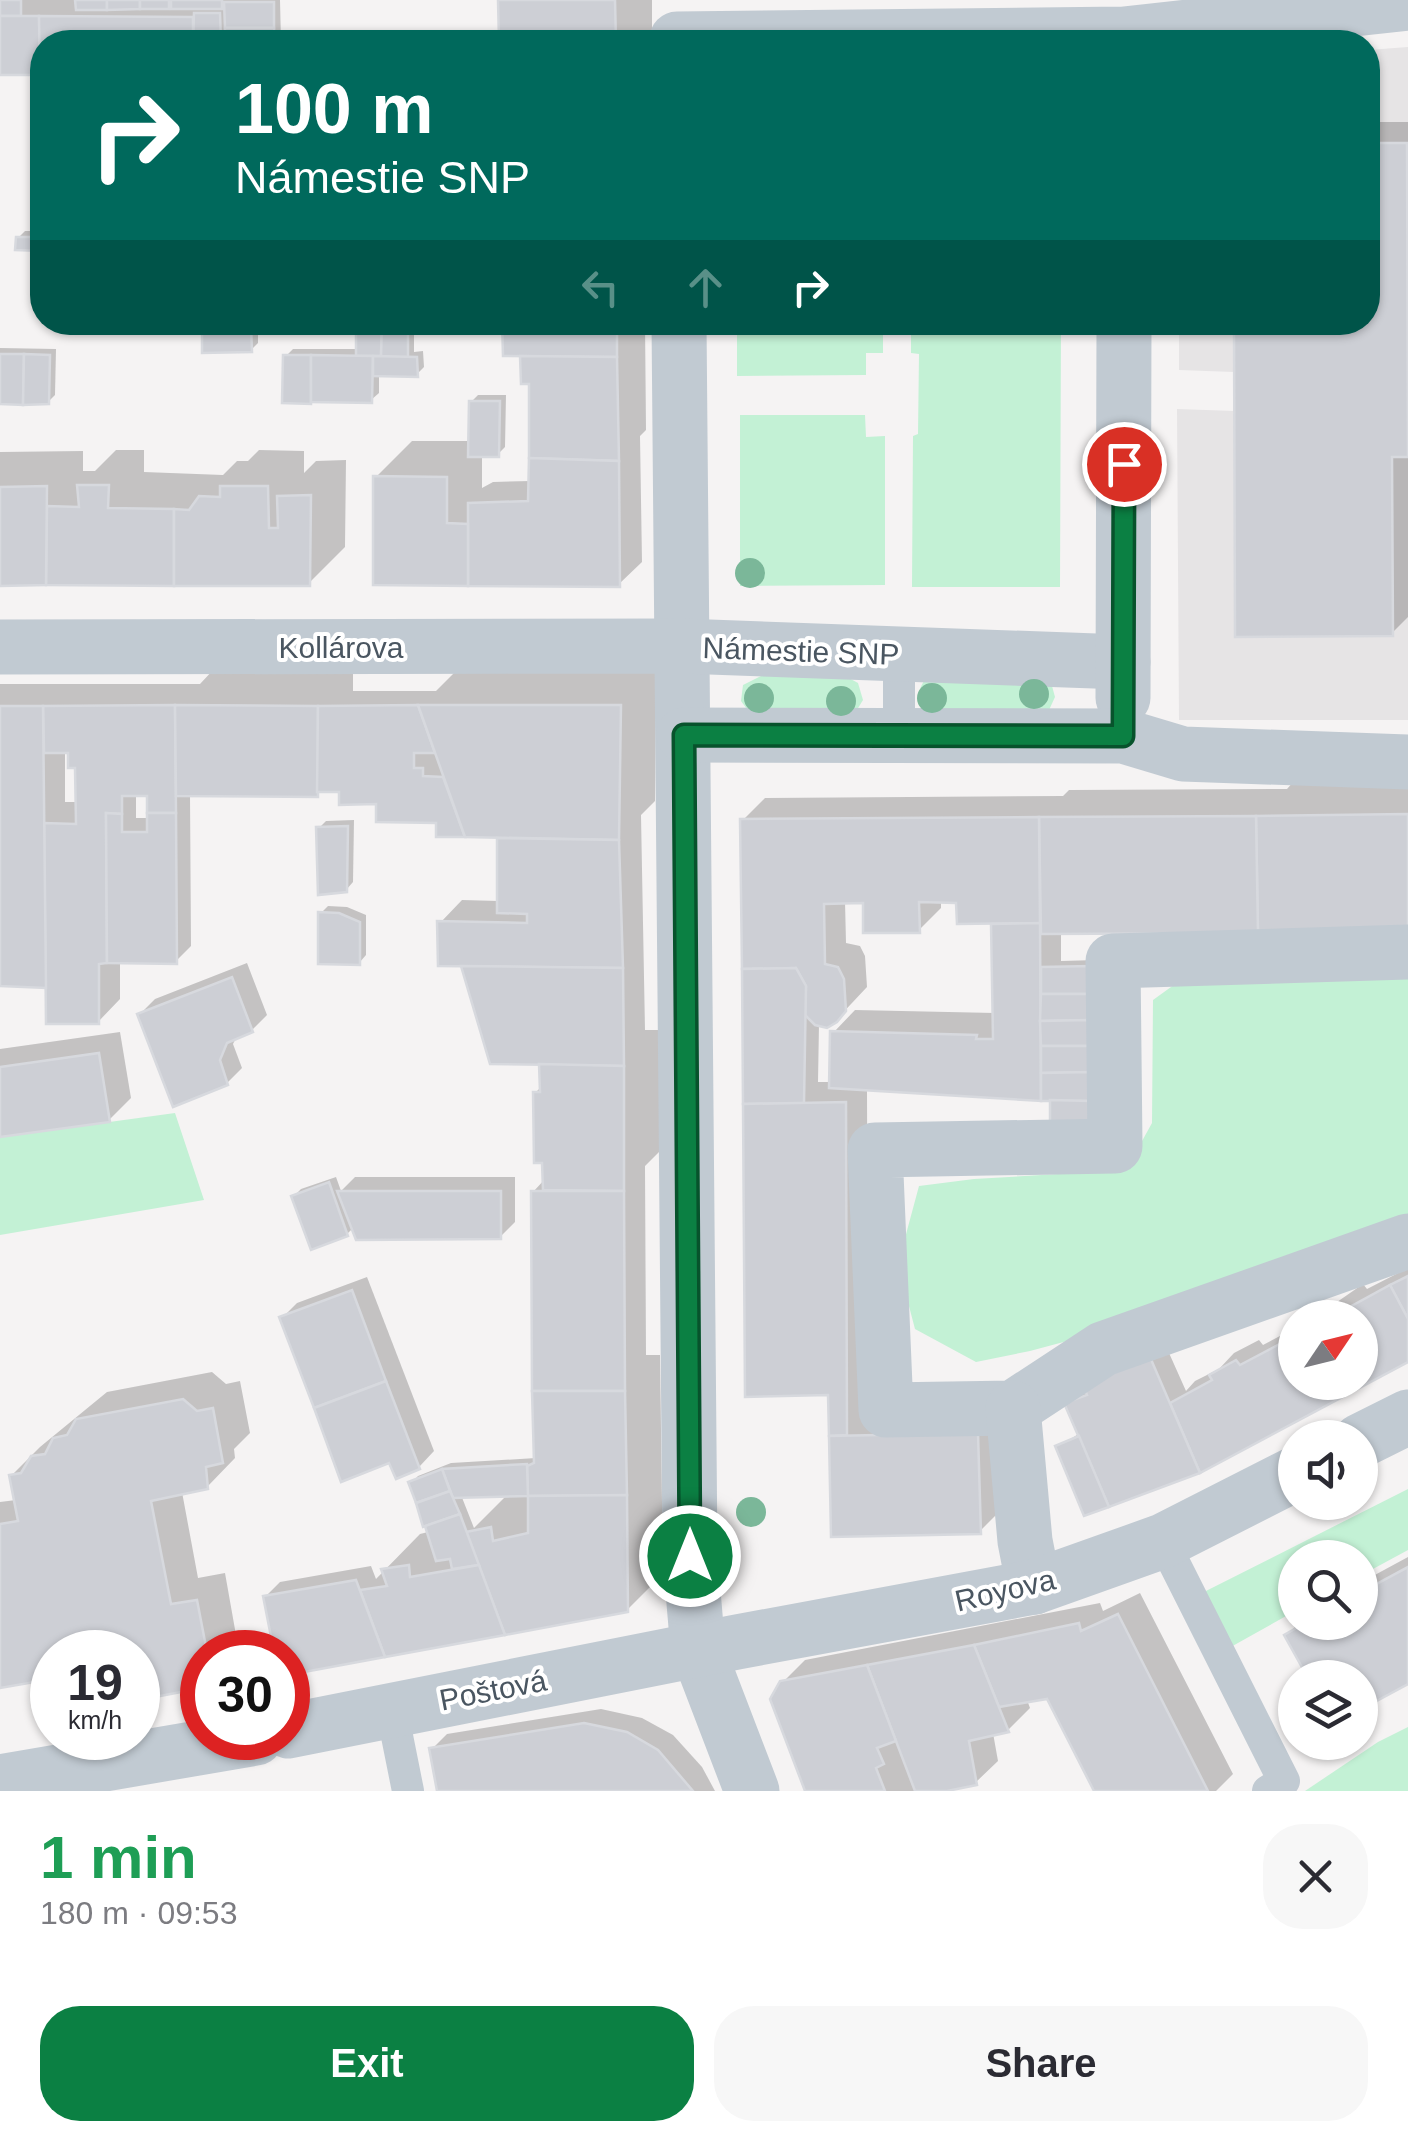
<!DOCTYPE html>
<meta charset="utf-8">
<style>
:root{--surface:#fff;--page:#f7f7f7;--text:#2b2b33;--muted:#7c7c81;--accent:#0b8043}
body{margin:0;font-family:Helvetica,sans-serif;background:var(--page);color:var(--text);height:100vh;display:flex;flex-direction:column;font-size:38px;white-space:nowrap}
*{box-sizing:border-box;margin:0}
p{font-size:32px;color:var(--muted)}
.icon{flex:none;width:55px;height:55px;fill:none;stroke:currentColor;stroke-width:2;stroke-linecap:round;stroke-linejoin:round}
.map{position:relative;height:1791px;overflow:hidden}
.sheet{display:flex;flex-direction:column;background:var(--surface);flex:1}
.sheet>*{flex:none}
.top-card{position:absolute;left:30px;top:30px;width:1350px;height:305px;border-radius:40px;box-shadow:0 2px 8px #0004;background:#00695c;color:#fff;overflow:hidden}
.needle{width:65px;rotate:55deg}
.controls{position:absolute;left:1278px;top:1300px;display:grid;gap:20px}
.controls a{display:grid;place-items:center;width:100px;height:100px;border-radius:50%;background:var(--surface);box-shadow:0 2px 8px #0004;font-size:50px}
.speed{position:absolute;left:30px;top:1630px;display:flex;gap:20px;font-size:50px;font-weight:700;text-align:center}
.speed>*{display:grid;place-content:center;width:130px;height:130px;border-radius:50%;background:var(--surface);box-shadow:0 2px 8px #0004;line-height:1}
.speed small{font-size:25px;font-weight:400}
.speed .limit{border:15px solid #d22;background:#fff;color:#111}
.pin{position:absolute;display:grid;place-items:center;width:85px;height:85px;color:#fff;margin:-42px;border:5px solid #fff;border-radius:50%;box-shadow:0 2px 10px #0007}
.me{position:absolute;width:110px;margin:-55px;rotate:0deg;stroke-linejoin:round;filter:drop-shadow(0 0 8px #0008)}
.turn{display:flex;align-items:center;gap:35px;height:210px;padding:0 40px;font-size:45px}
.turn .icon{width:130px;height:130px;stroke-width:2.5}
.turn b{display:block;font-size:70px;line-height:85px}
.lanes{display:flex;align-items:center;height:95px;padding:0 40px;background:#0003;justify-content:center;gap:50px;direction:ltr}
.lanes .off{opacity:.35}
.round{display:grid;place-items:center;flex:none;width:105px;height:105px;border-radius:40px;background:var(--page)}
.overview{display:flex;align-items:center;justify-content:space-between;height:170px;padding:0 40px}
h1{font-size:60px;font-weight:700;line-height:75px;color:#1e9e55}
.cta{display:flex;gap:20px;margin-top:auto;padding:20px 40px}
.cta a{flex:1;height:115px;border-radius:40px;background:var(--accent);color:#fff;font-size:40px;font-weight:700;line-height:115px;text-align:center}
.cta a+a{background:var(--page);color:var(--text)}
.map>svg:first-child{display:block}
.education{fill:#e6e4e5}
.green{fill:#c3f1d5}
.shadow{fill:#0003;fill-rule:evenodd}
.building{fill:#cdcfd5;stroke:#d7d9de;stroke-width:2.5}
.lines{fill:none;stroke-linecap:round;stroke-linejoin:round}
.lane{stroke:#c1cad2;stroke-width:32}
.street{stroke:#c1cad2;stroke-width:55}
.tree{fill:#7bb799}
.route-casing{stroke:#07532c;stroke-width:25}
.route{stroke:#0b8043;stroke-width:18}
.labels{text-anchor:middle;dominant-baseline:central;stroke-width:8;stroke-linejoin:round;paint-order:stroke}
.street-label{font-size:30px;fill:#4a5661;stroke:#fff}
</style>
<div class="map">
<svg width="1408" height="1791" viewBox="0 0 1408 1791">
<rect width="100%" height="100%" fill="#f5f3f3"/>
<path class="education" d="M1408,47v673h-229l-2,-311 57,2v-39l-55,-2v-47l189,-1v-272z"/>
<g class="green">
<path d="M737,323h146v30h-17v22l-129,1z"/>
<path d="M911,323h150l-1,264h-148l1,-151 5,-2 1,-80 -8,-1z"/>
<path d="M740,415h125l1,22 19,-1v149l-145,1z"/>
<path d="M761,676h84l13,7 5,17 -8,13 -106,-1 -8,-11 2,-16z"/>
<path d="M928,676l124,10 3,11 -6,13 -124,5c-8,-16 -9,-25 3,-39z"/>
<path d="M1408,967v260l-281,98 -97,26 -54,11 -61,-33 -17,-65 21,-78 55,-7 152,-9 26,-47 1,-123 36,-26z"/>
<path d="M175,1113l29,87 -204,35v-98z"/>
<path d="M1408,1489v61l-48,26v-18h-65v53l-75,42 -28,-55z"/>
<path d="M1408,1727v64h-103l73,-49z"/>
</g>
<g class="shadow">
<path d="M0,0h280l1,42h-239v30h-42z"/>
<rect x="501" y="0" width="151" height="42"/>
<path d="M1368,122h40v495l-16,16 -24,-311z"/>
<path d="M25,231h17v18l-24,-1v-10z"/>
<path d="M205,322h53v21l-7,7z"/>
<path d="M358,322h56v30l9,-1 1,16 -7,7h-38v19l-8,7 -85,-44 7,-7h65z"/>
<path d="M505,322h140l1,108 -6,6 2,126 -23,22 -244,-1v-105l37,-37h59v-39l7,-7h28l-1,52 -7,7h-16v34l11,-6 38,-1v-100l-8,-28z"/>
<path d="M0,348l56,1 -1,46 -7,7 -48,-1z"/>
<path d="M116,450h28v22l79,3 14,-14h11l11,-11 45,1v22l12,-12 30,-1 -1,87 -37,37h-308v-132l83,-1v20h12z"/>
<path d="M214,669l139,1v21h83l21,-21h199l-1,131 -14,14 4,215h14v122l-14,14 1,189h14l3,219 -36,36 -339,63v-21h-12l-11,-55 15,-15 91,-16 5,13 44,-45 8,-2 -17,-49 7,-7 33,-13 85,-5 -3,-266 12,-13 -10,-86 7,-7v-24l-79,-98 -23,-41 22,-23 37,1v-62l4,-4h-64v-14l-97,-31h-21l-5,5 -126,-1 1,152 -15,15h-56v38l-22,23 -50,-36 -48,-2v-300h200zM65,751h6l7,15v36h-13zM150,794v24h-14v-22zM508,1494l-34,34 -13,-33z"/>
<path d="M1295,780h113v149l-347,2v30l36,-1 -44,138 -186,-10 1,312 146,-2 2,97 -36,36 -147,3 -3,-142 -87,-572 22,-22 298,-2 6,-6 218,-1zM845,901h21l53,29 22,-22v-7h17l36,21 1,91 -140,-3 -22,23 -2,49h-13l1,-58 17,-4 31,-33 -2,-31 -5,-10 -14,-3z"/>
<path d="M354,820l-1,62 -7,8 -27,-62 7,-7z"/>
<path d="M328,906l19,1 19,8v40l-7,8 -38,-50z"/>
<path d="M247,963l20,52 -15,15 -15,6 -4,8 9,24 -15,15 -87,-69 15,-15z"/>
<path d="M120,1032l11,66 -22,22 -109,14v-85z"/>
<path d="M336,1177l5,14 14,-14h160v45l-15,15 -146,-10 -7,7 -53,-38 7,-7z"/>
<path d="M1408,1268v91l-209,112 -141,-24 22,-14 -13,-29 98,-60 21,47 9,-10 24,-12 15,-16 25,-13 4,5 32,-17v54h65v-64h-46l49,-34 4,5z"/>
<path d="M367,1277l67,174 -15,16 -28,-7 -109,-142 15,-15z"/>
<path d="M212,1372l14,12 14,-3 10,52 -16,16 1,9 -28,29 -25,5 16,86 27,-5 14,79h-37v34l-45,8 -2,-10 -17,3v-35h-86v24l-52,10v-184l16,-2 -4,-25 28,-28 67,-55z"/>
<path d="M1408,1557v124l-48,26v-29l-73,-43 13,-13h60v-39z"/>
<path d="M1140,1593l93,181 -17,17h-119l-48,-95 -22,4 3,8 -22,22 -15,3 5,28 -23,22 -30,8h-137l-26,-108 23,-23 295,-57 3,8z"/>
<path d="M601,1709l41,9 31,17 29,32 13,24h-276l-7,-42 15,-15z"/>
</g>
<g class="building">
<rect x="0" y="0" width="21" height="16"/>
<path d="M75,0h32v10h-31z"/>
<path d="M107,0h33v9l-33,1z"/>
<rect x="140" y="0" width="29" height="9"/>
<rect x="171" y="0" width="51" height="9"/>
<path d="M498,0h117l1,42h-117z"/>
<path d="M224,2h50v26h-49z"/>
<path d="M194,13h26l1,29h-28z"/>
<path d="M0,16h39l1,59h-40z"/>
<path d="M39,16l154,1v25h-151l-2,33z"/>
<path d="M225,28h49l1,14h-50z"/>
<path d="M1368,143h39l1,314h-16l1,179 -158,1 -1,-315h134z"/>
<path d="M16,237h26v14l-27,-1z"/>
<path d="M202,322h49v3l-49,2z"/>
<path d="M356,322h26l-1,34h-25z"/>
<path d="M382,322h26v36l-27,-2z"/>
<path d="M502,322h115v35l-114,-1z"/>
<path d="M251,325l1,27 -50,1v-26z"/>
<path d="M0,354h24l-1,51 -23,-1z"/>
<path d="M24,354l26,1 -1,49 -26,1z"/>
<path d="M283,355h28v49l-29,-1z"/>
<path d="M311,355l62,1 -1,47 -61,-1z"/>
<path d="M373,356l44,1 1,20 -45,-1z"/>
<path d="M520,356l97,1 2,104 -90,-3v-74h-8z"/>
<path d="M469,401h31l-1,56h-31z"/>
<path d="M529,458l90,3 1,126 -152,-1v-83l60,-2z"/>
<path d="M373,476l74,1v46l21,1v62l-95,-1z"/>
<path d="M77,485h32l-1,23 66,1v77l-128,-1 1,-79 32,1z"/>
<path d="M47,486l-1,99 -46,1v-99z"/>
<path d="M220,486h48l1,42h9l-1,-32 34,-1 -1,91h-136v-77l15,1 10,-14 21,1z"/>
<path d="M175,705l1,108h-29v-17h-25v18l-16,-1 1,150 -8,1v60h-53l-2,-201 32,1 -1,-56h-7v-15h-24l-1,-47z"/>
<path d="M175,705l143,1v91l-142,-1z"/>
<path d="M418,705l17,48h-21v15h9v8l20,1 22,60h-29v-14l-60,-1v-18l-37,1v-13h-22l1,-86z"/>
<path d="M418,705h203l-2,135 -154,-3z"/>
<path d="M0,706h43l3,282 -46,-2z"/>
<path d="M106,813l16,1v18h25v-19h29l1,151 -70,-1z"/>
<path d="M1408,814v117l-150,2 -2,-117z"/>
<path d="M1256,816l2,117 -217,1 -2,-117z"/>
<path d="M1039,817l1,106 -83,1 -1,-21 -37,-1 1,31h-57v-30l-39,1 1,60 13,3 6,12 2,32 -9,11 -10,6 -12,-3 -10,-10 1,-29 -10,-18 -54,1 -2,-150z"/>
<path d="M348,826l-1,66 -29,3 -2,-68z"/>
<path d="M497,838l122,2 4,128 -185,-2 -1,-45 90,2v-9l-30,-1z"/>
<path d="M318,912l21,1 21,9v43l-42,-1z"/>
<path d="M1040,923l1,178 -212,-13 1,-57 147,4 -1,4h17l-2,-115z"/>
<path d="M461,966l162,2 1,98 -134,-2z"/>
<path d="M1091,966v28h-50v-27z"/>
<path d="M796,968l10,18 -2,117 -61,1 -1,-135z"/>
<path d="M232,977l21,55 -26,11 -7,17 8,25 -55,22 -36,-93z"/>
<path d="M1041,994h50l-1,26 -50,1z"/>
<path d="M1090,1020l1,26h-50l-1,-25z"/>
<path d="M1041,1046h50v26l-50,1z"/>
<path d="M99,1053l11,69 -110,15v-70z"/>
<path d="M539,1064l85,2v125l-81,-1 -1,-27h-8l-1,-71h7z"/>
<path d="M1091,1072v29h-50v-28z"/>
<path d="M1050,1100l41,1v25h-41z"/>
<path d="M846,1102l1,333 -18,1 -1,-41 -83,2 -2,-293z"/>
<path d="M329,1182l19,54 -37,14 -20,-54z"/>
<path d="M337,1191h164v48l-145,1z"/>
<path d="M531,1191h93l1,200h-93z"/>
<path d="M1408,1276v43l-18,-34z"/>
<path d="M1390,1285l18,34v43l-208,111 -30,-70 42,-23 -3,-5 27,-15 4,5 55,-29v46h65v-64l-39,-3 20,-11 3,6z"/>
<path d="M352,1290l34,91 -72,27 -35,-91z"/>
<path d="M1150,1357l50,116 -91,34 -45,-104 23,-8 -4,-11z"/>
<path d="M386,1381l34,88 -24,10 -7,-16 -48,19 -27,-74z"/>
<path d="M532,1391h93l2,104 -99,1 -1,-30 7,-3z"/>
<path d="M183,1399l14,12 16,-3 10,55 -17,4 2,22 -57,12 20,103 26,-4 10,52h-5v36l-47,9 -2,-10 -15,3v-38h-86v27l-52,9v-164l18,-3 -9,-46 12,-2 10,-17 14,-2 8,-16 14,-3 9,-16z"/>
<path d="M978,1433l3,101 -150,3 -2,-101z"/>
<path d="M1079,1436l30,71 -25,9 -29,-70z"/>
<path d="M527,1464l1,32 -75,2 -11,-29z"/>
<path d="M442,1469l8,22 -34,12 -8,-21z"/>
<path d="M450,1491l10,23 -37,13 -7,-24z"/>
<path d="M627,1495l1,117 -123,23 -39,-103 25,-5 2,14 35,-8v-37z"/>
<path d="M460,1514l19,51 -27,4 -2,-10 -14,2 -11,-35z"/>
<path d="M409,1565l1,12 69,-12 26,70 -120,22 -25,-67 27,-4 -6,-17z"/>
<path d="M1408,1567v117l-48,26v-32h-52l-24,-43 23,-13h53v-29z"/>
<path d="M356,1580l29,77 -97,18v-23h-14l-11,-56z"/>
<path d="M1118,1614l90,177h-114l-47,-92 -48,8 -25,-62 105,-22 2,8z"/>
<path d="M974,1645l35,87 -40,9 8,44 -30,6h-32l-48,-126z"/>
<path d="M867,1665l29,76 -19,7 7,16 -8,4 9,23h-80l-35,-92 10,-18z"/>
<path d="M584,1723l43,9 31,18 35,41h-256l-8,-43z"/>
</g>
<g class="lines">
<g class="lane">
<path d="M899,655v82"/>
<path d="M1163,1541l121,240 -16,10"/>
<path d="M392,1711l16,80"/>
</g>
<g class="street">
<path d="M677,39l447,-5 284,-31"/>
<path d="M679,322l11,1234 8,94 54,141"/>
<path d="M0,647l682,-1 441,16"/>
<path d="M1123,698l1,-376"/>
<path d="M684,735l439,1 60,18 225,8"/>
<path d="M1408,952l-295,9 2,185 -240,4 11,260 127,-2 90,-59 305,-108"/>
<path d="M1013,1408l12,133 9,46"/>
<path d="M1360,1441l48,-24"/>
<path d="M288,1731l449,-89 297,-55 129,-46 132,-67"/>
<path d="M0,1782l256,-44"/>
</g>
</g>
<g class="tree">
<circle cx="750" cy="573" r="15"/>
<circle cx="1034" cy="694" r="15"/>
<circle cx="759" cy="698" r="15"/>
<circle cx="932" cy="698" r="15"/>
<circle cx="841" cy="701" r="15"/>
<circle cx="751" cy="1512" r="15"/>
</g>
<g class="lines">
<g class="route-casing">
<path id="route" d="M690,1556l-6,-821 439,1 1,-272"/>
</g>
<use href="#route" class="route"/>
</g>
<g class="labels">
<g class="street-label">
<text x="341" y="647">Kollárova</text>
<text transform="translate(801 651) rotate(2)">Námestie SNP</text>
<text transform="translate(1005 1590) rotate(-13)">Royova</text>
<text transform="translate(493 1690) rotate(-11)">Poštová</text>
</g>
</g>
</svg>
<div class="controls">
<a><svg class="needle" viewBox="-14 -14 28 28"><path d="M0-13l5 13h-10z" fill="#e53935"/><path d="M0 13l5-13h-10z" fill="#7c7c81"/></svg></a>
<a><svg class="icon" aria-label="sound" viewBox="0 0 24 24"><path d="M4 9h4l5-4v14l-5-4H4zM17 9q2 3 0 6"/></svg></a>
<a><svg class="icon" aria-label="search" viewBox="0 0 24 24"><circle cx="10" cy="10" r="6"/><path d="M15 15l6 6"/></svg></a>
<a><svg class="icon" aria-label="layers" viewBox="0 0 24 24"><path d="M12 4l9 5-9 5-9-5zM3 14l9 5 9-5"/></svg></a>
</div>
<div class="speed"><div>19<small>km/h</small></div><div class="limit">30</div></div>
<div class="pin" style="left:1124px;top:464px;background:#d93025"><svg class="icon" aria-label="arrive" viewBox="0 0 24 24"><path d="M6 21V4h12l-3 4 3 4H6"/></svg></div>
<svg class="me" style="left:690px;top:1556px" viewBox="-20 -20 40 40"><circle r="17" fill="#0b8043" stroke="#fff" stroke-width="3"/><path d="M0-11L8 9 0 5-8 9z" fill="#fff"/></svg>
<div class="top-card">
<div class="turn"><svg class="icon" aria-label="right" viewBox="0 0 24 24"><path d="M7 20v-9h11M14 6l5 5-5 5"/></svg><div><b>100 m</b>Námestie SNP</div></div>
<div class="lanes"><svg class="icon off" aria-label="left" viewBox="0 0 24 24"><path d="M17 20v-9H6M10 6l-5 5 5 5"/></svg><svg class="icon off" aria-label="ahead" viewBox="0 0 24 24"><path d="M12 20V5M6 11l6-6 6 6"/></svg><svg class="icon" aria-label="right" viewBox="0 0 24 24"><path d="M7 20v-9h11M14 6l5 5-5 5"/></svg></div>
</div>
</div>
<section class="sheet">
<div class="overview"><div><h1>1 min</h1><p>180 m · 09:53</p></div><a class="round"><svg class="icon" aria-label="close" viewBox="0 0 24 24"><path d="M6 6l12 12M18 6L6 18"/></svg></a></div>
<div class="cta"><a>Exit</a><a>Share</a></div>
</section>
